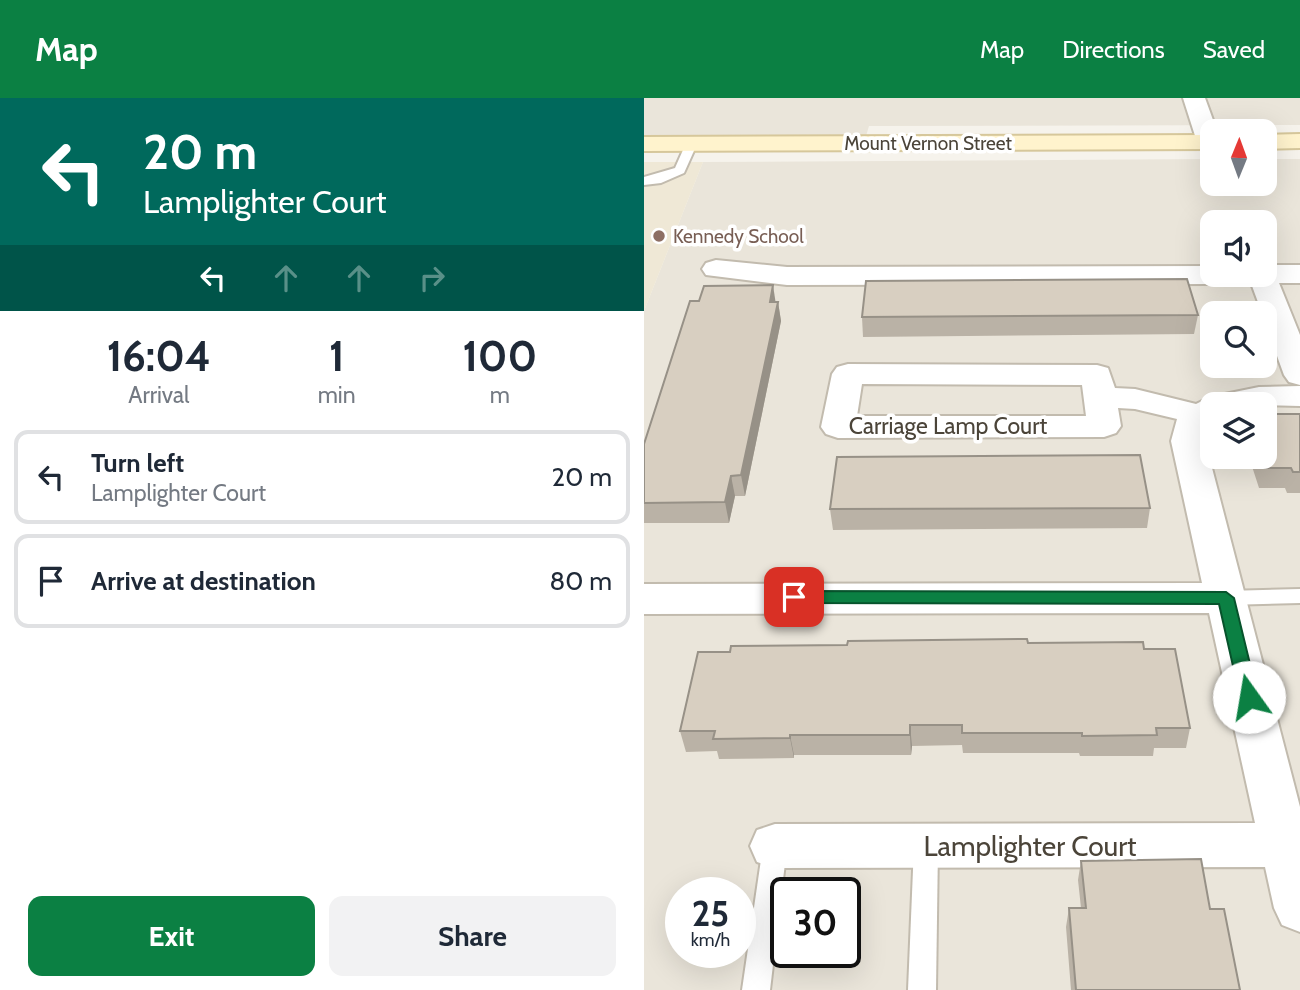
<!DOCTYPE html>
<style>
:root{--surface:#fff;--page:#f2f2f3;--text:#1f2937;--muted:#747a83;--line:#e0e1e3;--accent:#0b8043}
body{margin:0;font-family:Cabin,sans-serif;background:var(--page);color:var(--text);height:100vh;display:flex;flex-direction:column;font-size:26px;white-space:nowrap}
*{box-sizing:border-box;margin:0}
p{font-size:23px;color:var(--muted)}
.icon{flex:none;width:38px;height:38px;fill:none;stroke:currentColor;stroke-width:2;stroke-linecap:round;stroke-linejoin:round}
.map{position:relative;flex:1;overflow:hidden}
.side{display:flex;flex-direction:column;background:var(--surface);width:644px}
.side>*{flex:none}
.guide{background:#00695c;color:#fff;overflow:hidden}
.needle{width:46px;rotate:1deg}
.tools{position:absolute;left:556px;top:21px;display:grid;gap:14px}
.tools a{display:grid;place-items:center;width:77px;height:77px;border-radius:14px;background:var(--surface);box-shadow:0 7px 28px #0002;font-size:35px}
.speed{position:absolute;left:21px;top:779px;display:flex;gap:14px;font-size:35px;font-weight:700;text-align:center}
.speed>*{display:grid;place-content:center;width:91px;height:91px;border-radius:50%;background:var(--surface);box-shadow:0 7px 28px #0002;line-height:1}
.speed small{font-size:18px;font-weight:400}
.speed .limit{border:4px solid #111;border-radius:10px;background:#fff;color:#111}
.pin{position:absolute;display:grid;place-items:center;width:60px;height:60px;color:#fff;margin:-30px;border-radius:14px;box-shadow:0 4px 10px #0006}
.me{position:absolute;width:77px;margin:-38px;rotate:347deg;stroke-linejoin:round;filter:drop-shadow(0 0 5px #0008)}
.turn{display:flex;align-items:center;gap:24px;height:147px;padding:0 28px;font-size:32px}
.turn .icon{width:91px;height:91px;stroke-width:2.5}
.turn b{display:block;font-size:49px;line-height:60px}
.lanes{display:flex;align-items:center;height:66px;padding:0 28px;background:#0003;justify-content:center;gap:35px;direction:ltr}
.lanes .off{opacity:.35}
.eta{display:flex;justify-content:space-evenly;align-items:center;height:119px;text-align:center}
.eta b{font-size:42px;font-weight:700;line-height:49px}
.cta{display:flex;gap:14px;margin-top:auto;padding:14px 28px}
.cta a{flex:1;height:80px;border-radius:14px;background:var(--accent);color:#fff;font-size:28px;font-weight:700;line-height:80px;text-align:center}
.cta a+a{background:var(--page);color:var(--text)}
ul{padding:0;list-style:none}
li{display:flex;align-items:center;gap:21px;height:94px;margin:0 14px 10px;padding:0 14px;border:4px solid var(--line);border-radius:14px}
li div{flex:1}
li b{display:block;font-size:26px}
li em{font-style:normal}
header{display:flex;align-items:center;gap:42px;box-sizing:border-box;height:98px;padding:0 35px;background:var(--accent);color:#fff}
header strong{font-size:33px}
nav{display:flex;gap:38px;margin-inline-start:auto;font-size:24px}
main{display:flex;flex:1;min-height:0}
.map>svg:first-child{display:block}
.residential{fill:#eae5da;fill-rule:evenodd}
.education{fill:#efe8d6}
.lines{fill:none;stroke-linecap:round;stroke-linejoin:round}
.lane-casing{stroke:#c2bbae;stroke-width:4}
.street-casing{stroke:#c2bbae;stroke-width:4}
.secondary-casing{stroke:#d6c79b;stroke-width:4}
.lane{fill:#fff;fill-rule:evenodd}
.street{fill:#fff;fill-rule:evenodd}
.secondary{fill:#fff3cd;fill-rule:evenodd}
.wall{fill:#bab2a6}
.shaded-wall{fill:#979187}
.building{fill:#d8cfc1;stroke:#979187;stroke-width:2}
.route{fill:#0b8043;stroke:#07532c;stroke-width:2}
.education-dot{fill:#8d6e63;stroke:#fff;stroke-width:2.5}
.labels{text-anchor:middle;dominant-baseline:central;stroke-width:7;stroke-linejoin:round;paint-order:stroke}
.far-street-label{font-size:19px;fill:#4b4439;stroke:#fff}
.far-education-label{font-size:19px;fill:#785e54;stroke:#fff;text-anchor:start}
.street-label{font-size:23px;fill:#4b4439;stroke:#fff}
.near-street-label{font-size:28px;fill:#4b4439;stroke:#fff}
</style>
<header>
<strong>Map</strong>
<nav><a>Map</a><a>Directions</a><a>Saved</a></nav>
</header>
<main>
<section class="side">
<div class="guide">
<div class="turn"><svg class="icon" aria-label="left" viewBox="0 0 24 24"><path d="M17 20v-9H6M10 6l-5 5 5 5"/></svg><div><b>20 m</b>Lamplighter Court</div></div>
<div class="lanes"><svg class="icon" aria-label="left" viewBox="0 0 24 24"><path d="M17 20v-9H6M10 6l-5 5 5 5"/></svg><svg class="icon off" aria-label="ahead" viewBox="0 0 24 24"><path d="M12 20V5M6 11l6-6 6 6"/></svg><svg class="icon off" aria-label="ahead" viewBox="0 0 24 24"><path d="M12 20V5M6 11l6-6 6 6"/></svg><svg class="icon off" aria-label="right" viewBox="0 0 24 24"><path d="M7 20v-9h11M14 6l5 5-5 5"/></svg></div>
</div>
<div class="eta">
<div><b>16:04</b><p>Arrival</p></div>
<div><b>1</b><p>min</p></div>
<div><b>100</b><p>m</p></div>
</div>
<ul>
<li><svg class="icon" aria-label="left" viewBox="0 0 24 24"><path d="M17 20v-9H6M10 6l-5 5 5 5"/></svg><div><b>Turn left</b><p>Lamplighter Court</p></div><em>20 m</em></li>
<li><svg class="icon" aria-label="arrive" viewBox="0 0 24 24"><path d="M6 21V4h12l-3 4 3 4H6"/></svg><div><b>Arrive at destination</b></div><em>80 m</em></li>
</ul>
<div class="cta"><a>Exit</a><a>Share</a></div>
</section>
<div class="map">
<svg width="656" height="892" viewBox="0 0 656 892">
<rect width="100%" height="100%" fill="#f6f3ec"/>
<g class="residential">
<path d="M0,0h656v27l-431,1 -3,10 -222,1z"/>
<path d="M569,61v25h52v-25h35v831h-656v-679l59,-149zM569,124h52v53h-52zM569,215h52v53h-52zM569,306h52v53h-52zM37,794h59v60h-59zM142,794h59v60h-59z"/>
</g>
<path class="education" d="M0,64h59l-59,149z"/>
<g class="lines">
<g class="lane-casing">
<g id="lane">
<path d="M43,43l10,3 -13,29 -23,10 -17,2v-8l31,-9z"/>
<path d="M656,491v14l-74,2 -7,-2 -3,-5 3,-5 7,-2z"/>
<path d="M131,737l9,3 3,8 -17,144h-28l21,-144 3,-8z"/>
<path d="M282,737l9,3 3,8 -2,144h-28l6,-144 3,-8z"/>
</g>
</g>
<g class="street-casing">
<g id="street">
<path d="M539,0h22l12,33h-4v17l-12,-1 -4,-5z"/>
<path d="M72,162l71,7 426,-1v9h14l-4,6 -10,3 -426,1 -81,-10 -4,-6 4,-6z"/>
<path d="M621,167h35v18h-21l21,52v50l-11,-3 -5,-7 -19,-52v-10h-3l-14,-38h17z"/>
<path d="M204,266l249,1 11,3 7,20 20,1 61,15 14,-7 49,-10 41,-1v20l-87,-2v20l-6,5 -2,12 95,366v125l-18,-7 -8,-17 -9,-41 -490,1 -18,-6 -7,-16 7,-16 18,-6 480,-1 -46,-210 -565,1v-30l558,-1 -31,-142 6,-22 -42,-10 -17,-1 3,18 -5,7 -12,4 -266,1 -12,-4 -5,-7 11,-53 5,-7zM218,286l220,1 4,31h-229z"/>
</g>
</g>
<g class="secondary-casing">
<g id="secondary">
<path d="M656,36v14l-35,1v-14z"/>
<path d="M569,37v14l-569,2v-14z"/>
</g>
</g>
<use href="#lane" class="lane"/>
<use href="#street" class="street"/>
<use href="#secondary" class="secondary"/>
</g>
<g class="wall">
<path d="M132,204h2l3,19 -36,175h-10l-6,27h-85v-79z"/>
<path d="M554,217l-4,19 -331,3 -1,-20z"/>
<path d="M628,316h28v79h-13l-2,-5h-26l-10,-31h16z"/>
<path d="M506,410l-3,20 -314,2 -3,-21z"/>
<path d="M384,545l116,6 46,79 -4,20h-32l-1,8h-73l-1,-3h-116l-1,-8 -50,1 -1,9h-117v3l-75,1 -2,-8 -31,1 -6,-21 50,-79z"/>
<path d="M437,763l129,48 30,81h-169l-5,-63 3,-19h12l-3,-28z"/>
</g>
<g class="shaded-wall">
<path d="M129,187l3,20 -6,-3z"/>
<path d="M134,204l3,19 -36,175 -4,-21z"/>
<path d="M87,378l4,20 -6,27 -4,-21z"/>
<path d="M266,627l2,21 -1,9 -1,-20z"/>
<path d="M146,637l4,20v3l-4,-20z"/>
</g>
<g class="building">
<path d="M543,181l11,36 -336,2 4,-36z"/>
<path d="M129,187l-3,17h8l-37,173 -10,1 -6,26 -81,1v-59l46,-143h9l5,-15z"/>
<path d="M628,316h28v58h-7l-2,-4h-27l-4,-11h5v-39h8z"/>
<path d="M496,357l10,53 -320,1 7,-52z"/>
<path d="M383,541l1,4 115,-1 1,7h31l15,79h-34l1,7 -75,1v-3h-120v-8h-52v10h-120v3l-77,1 2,-8h-35l18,-79h32l1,-6 116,-1 1,-4z"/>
<path d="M557,761l9,50h14l16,81h-164l-7,-82h17l-5,-47z"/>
</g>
<path class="route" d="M150,493l432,1 8,6 24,99 -9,7 -9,-7 -21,-93 -425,-1 -8,-6z"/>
<circle class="education-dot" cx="15" cy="138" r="7"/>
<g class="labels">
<g class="far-street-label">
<text x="284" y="45">Mount Vernon Street</text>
</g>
<g class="far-education-label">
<text x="29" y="138">Kennedy School</text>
</g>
<g class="street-label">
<text x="304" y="328">Carriage Lamp Court</text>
</g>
<g class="near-street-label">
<text x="386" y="748">Lamplighter Court</text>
</g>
</g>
</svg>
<div class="tools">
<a><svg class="needle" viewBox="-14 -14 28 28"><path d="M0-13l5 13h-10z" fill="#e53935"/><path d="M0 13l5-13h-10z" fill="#747a83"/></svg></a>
<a><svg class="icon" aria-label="sound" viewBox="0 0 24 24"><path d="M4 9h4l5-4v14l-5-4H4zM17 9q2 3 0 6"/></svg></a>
<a><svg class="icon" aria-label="search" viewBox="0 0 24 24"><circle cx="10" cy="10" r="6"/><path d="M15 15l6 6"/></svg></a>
<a><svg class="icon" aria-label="layers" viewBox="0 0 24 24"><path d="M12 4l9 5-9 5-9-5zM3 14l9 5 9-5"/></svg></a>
</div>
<div class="speed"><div>25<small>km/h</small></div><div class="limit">30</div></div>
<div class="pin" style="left:150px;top:499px;background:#d93025"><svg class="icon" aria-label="arrive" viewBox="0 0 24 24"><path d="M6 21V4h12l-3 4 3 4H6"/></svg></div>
<svg class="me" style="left:605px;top:599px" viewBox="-20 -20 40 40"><circle r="19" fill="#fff"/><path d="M0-13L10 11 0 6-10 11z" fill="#0b8043"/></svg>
</div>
</main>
